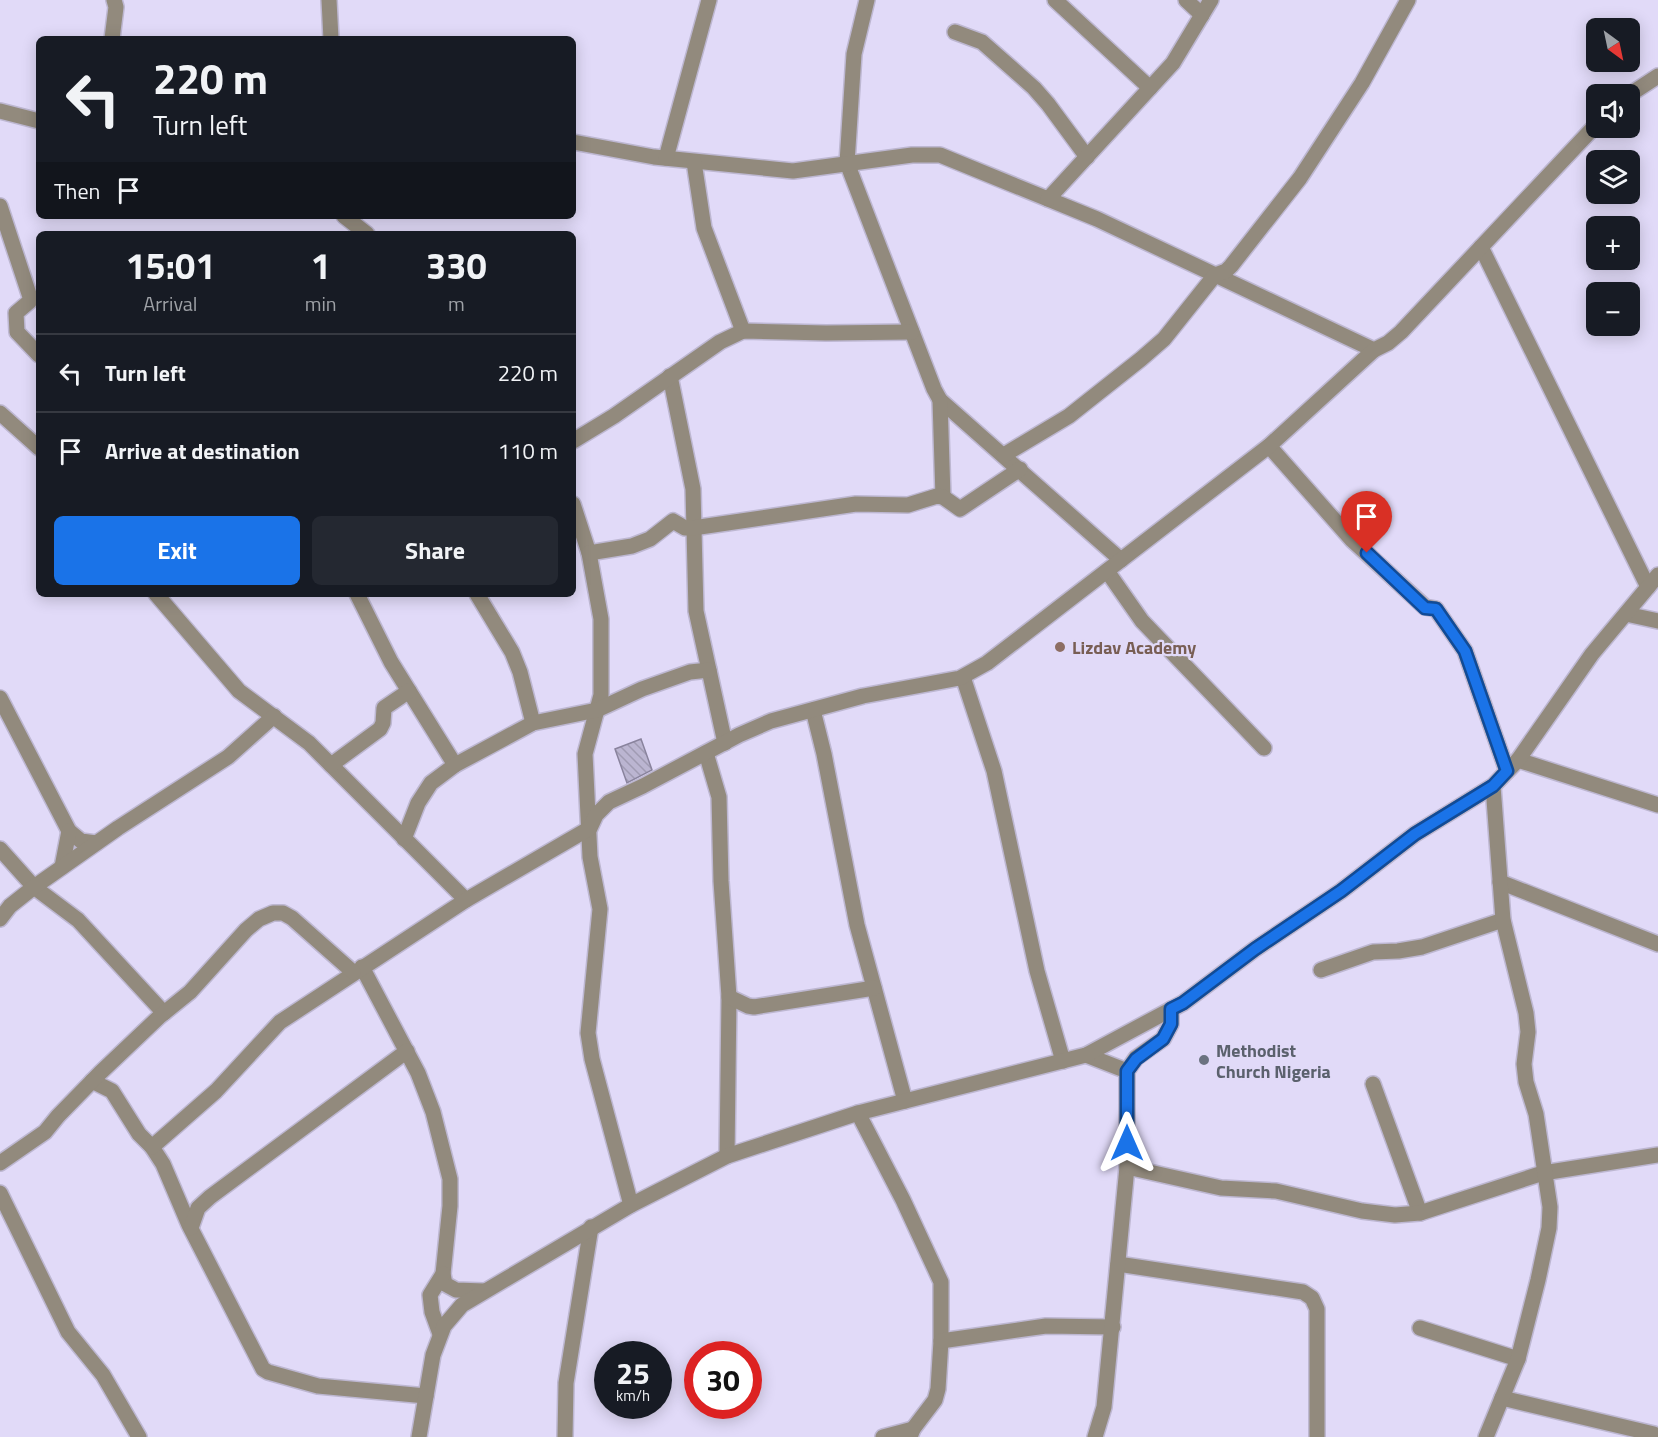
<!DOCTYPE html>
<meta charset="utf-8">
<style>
:root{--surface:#171b24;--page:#242831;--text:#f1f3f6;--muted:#9ea1a6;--line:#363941;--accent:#1a73e8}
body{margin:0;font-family:"Titillium Web",sans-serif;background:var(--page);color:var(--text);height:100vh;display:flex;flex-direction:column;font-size:22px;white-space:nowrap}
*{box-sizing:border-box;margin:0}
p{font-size:20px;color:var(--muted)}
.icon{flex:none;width:33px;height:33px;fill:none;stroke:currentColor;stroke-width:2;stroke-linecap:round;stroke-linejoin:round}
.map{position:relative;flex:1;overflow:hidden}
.sheet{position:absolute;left:36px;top:231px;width:540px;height:366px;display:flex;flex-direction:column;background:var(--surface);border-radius:9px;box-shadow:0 3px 15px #0003}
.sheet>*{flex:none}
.top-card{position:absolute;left:36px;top:36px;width:540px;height:183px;border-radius:9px;box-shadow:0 3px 15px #0003;background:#171b24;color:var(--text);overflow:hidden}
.needle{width:39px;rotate:147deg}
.fabs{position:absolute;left:1586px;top:18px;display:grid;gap:12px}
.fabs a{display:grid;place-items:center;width:54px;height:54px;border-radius:9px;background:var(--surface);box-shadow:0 3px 15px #0003;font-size:30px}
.speed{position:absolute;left:594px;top:1341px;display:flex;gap:12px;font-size:30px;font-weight:700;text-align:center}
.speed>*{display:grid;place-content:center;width:78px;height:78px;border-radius:50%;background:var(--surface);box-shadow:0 3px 15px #0003;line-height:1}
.speed small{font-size:15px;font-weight:400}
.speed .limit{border:9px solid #d22;background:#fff;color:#111}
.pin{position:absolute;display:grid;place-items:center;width:51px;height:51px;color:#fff;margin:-62px -26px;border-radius:50% 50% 50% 0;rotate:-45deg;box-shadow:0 0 6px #0007}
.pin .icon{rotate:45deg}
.me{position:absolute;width:66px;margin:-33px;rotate:0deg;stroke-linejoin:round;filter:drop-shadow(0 0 4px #0008)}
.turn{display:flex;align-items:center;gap:21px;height:126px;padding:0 18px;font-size:27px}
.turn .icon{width:78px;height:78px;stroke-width:2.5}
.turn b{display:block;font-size:42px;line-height:51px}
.then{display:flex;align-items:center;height:57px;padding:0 18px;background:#0003;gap:12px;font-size:22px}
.eta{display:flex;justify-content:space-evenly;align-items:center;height:102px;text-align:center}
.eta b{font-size:36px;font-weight:700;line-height:42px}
.primary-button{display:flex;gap:12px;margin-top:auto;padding:12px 18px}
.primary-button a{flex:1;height:69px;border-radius:9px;background:var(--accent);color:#fff;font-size:24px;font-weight:700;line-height:69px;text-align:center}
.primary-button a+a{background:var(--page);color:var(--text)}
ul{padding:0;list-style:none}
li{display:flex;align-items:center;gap:18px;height:78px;padding:0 18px;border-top:2px solid var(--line)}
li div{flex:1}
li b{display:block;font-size:22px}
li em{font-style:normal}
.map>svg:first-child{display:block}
.building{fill:url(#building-back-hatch);stroke:#89839d;stroke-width:1.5}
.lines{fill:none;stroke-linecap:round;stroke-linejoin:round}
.minor-casing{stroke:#bdb7d1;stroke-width:18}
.tertiary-casing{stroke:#bdb7d1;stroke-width:18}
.minor{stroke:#928a7d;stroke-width:15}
.tertiary{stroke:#928a7d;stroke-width:15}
.route-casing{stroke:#114b97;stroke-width:15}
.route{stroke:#1a73e8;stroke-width:10}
.education-dot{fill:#8d6e63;stroke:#e1daf8;stroke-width:2}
.worship-dot{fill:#6b7280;stroke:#e1daf8;stroke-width:2}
.labels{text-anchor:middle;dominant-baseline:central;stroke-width:4.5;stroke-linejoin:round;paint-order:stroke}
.education-label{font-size:18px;font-weight:bold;fill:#785e54;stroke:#e1daf8;text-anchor:start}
.worship-label{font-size:18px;font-weight:bold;fill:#5b616d;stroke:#e1daf8;text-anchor:start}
</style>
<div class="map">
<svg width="1658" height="1437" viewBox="0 0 1658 1437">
<defs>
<pattern id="building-back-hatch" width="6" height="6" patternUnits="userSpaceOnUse" patternTransform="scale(1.5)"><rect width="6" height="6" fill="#bbb5d1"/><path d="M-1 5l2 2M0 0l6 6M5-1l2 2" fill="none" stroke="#a09bb3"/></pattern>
</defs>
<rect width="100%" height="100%" fill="#e1daf8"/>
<path class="building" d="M641,739l11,31 -25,13 -12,-34z"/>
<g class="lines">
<g class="minor-casing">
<g id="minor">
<path d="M329,0l2,39"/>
<path d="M867,0l-13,54 -7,109 87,226 6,11 181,160"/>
<path d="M1055,0l95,88"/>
<path d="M1186,0l16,15"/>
<path d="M955,32l27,10 52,46 14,16 39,53"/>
<path d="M112,39l4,-32 -2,-7"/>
<path d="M1629,95l29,-19"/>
<path d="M0,111l39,10"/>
<path d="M573,142l81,15 139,14 119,-16h28l157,64 277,131"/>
<path d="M666,158l43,-158"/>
<path d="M694,162l10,66 39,103"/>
<path d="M1048,199l125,-136 38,-63"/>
<path d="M0,206l30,91v4l-14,12 1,19 22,23"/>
<path d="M344,216l23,18"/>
<path d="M1481,247l167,340"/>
<path d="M670,376l23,113 3,122 29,132"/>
<path d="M940,400l3,97"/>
<path d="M0,413l39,35"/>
<path d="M573,441l41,-25 106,-74 23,-11 83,2 86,-1"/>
<path d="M1269,446l83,94 73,67 11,2 29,42 42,120"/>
<path d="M1004,455l65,-39 72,-57 23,-20 51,-64 11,-4 5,-5 69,-88 62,-95 46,-83"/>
<path d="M573,504l16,49 12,66v76l-16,59 5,103 10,52 -12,124 4,26 39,146"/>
<path d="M589,553l43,-7 18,-7 23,-18 12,7h8l163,-24 52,1 29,-9 6,1 17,12 60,-40"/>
<path d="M1107,571l35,50 122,127"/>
<path d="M156,594l83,97 70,52 157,157"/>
<path d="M357,594l34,68 64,103"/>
<path d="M477,594l35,58 8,20 13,51"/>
<path d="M1626,614l32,7"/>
<path d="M963,677l31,94 43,200 26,90"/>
<path d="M0,698l69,133 12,10 15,2"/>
<path d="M813,710l11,44 33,171 48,176"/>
<path d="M706,753l13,44 2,84 8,116 -2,159"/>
<path d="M1518,760l140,45"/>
<path d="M331,765l49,-36 3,-6 1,-15 25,-17"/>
<path d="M404,839l14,-36 13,-20 24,-18 78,-42 64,-13 45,-21 48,-17 19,-2"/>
<path d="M0,849l34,38 44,33 86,93"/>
<path d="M62,867l7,-36"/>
<path d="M1500,882l158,62"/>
<path d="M0,919l10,-13 24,-19 84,-59 110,-71 46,-41"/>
<path d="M362,967l56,106 15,39 17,67v27l-7,68 2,10 11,6 28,1"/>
<path d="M1321,970l52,-18 25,-1 24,-4 81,-27"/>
<path d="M729,997l19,9 6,1 120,-19"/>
<path d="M1086,1055l41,16"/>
<path d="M92,1081l20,10 27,43 13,13 11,17 26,61 74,144 5,3 50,14 108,10"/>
<path d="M1373,1084l47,129"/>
<path d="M858,1113l45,87 38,82v59l-3,48 -3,11 -22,29 -3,8"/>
<path d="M152,1147l64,-56 64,-69 186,-122 124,-72 6,-13 13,-13 34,-16 96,-51 32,-14 92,-25 97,-18 27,-15 282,-217 105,-96 14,-7 13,-11 195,-207"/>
<path d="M0,1163l45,-31 13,-16 42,-43 59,-56 31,-25 56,-62 13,-11 14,-6h10l9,5 61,54"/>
<path d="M1127,1167l94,21 55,3 86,20 33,4 25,-2 123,-40 115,-18"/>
<path d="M0,1193l68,139 35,43 36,62"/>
<path d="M191,1228l7,-20 12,-11 197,-146"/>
<path d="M1118,1264l185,28 9,6 5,11v128"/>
<path d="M1420,1328l98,31"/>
<path d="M440,1334l-8,-22 -2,-17 13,-21"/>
<path d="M941,1341l105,-15 67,1"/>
<path d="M1502,1398l152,36 4,3"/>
<path d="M565,1437l1,-54 25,-156"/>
<path d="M883,1437l30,-8"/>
<path d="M1095,1437l9,-30 23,-240v-96l9,-13 27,-19 8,-15v-15"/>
<path d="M1486,1437l32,-78 20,-79 11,-52 1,-21 -14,-93 -10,-32 -2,-18 4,-32 -2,-19 -23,-93 -10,-134"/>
</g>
</g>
<g class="tertiary-casing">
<path id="tertiary" d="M419,1437l14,-82 11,-29 18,-21 169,-100 96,-49 131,-43 228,-58 97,-52 72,-54 86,-58 74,-57 78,-48 25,-26 74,-106 66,-79"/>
</g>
<use href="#minor" class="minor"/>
<use href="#tertiary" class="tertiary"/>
</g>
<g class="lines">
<g class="route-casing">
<path id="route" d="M1127,1143v-72l9,-12 27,-20 8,-15v-15l12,-6 72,-54 86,-58 74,-57 78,-48 14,-15 -42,-120 -29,-42 -11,-1 -58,-55"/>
</g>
<use href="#route" class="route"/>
</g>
<circle class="education-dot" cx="1060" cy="647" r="6"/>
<circle class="worship-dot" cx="1204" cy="1060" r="6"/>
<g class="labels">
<g class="education-label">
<text x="1072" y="647">Lizdav Academy</text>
</g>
<g class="worship-label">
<text x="1216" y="1050">Methodist<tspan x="1216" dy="21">Church Nigeria</tspan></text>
</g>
</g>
</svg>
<div class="fabs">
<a><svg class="needle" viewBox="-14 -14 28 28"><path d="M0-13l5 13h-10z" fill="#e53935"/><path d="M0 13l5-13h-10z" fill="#9ea1a6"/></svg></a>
<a><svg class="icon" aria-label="sound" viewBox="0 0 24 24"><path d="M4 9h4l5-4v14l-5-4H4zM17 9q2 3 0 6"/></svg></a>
<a><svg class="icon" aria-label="layers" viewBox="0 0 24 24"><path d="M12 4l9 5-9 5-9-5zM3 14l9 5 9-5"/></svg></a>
<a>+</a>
<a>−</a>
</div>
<div class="speed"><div>25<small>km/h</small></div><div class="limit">30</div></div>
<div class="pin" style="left:1367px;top:553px;background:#d93025"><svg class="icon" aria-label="arrive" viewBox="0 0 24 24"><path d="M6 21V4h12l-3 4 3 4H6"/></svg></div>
<svg class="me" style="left:1127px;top:1143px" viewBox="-20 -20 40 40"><path d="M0-17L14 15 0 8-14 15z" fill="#1a73e8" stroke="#fff" stroke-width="4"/></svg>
<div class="top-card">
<div class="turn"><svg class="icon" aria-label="left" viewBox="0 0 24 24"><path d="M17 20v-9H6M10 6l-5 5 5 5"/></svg><div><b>220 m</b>Turn left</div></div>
<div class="then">Then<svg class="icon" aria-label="arrive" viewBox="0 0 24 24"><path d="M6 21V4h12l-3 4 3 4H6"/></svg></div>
</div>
<section class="sheet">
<div class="eta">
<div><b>15:01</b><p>Arrival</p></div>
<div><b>1</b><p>min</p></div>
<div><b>330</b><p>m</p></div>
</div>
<ul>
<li><svg class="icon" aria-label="left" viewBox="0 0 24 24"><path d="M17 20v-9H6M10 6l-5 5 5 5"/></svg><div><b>Turn left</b></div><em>220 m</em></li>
<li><svg class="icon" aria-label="arrive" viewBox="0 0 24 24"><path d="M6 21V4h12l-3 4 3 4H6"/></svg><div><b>Arrive at destination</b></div><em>110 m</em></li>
</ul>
<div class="primary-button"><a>Exit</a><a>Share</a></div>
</section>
</div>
